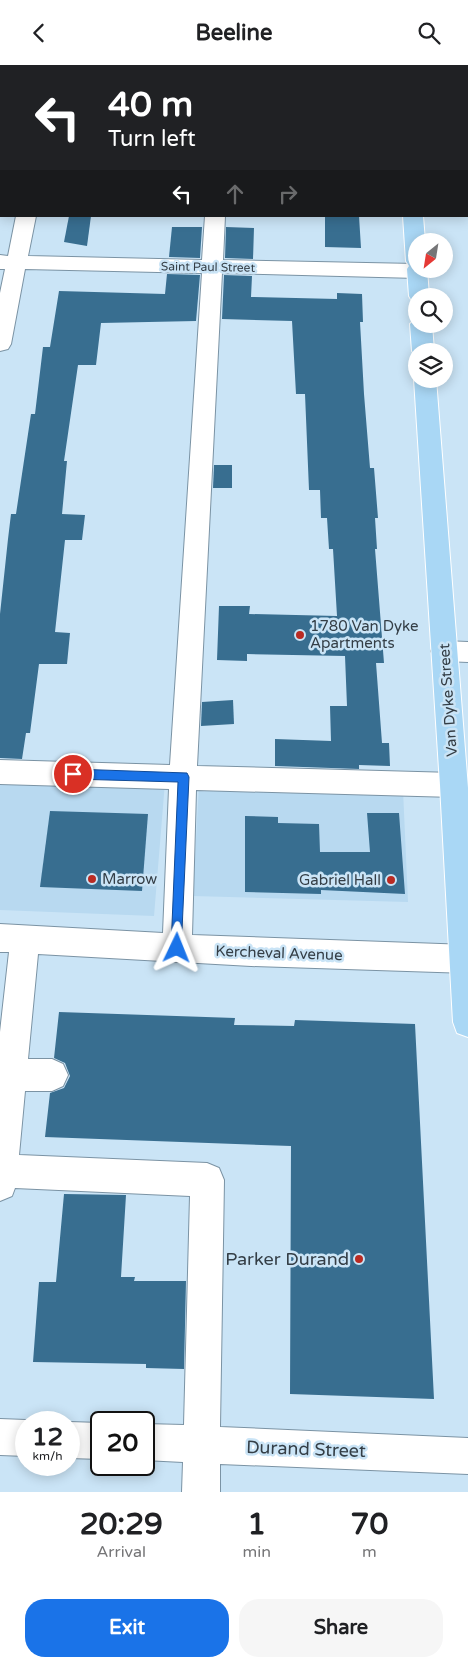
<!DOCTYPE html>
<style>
:root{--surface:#fff;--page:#f6f6f6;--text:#202124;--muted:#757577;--accent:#1a73e8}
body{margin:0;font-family:"Varela Round",sans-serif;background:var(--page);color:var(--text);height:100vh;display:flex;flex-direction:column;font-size:19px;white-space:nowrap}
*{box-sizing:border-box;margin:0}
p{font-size:16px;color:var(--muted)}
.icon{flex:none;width:28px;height:28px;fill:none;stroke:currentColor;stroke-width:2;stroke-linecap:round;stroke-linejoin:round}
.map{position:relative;height:1427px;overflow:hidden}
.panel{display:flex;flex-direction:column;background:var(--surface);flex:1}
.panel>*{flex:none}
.hud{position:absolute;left:0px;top:0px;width:469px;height:152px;box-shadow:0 2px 12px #0003;background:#202124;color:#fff;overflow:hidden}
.needle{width:32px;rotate:210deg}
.tools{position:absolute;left:408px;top:168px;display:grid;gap:10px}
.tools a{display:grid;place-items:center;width:45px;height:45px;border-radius:50%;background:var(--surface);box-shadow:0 2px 12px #0003;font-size:25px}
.speed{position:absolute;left:15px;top:1346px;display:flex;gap:10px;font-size:25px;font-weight:700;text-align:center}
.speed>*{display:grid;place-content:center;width:65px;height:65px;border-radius:50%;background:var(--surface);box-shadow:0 2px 12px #0003;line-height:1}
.speed small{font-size:12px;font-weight:400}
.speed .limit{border:2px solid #111;border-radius:8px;background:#fff;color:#111}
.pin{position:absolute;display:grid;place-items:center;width:42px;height:42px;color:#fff;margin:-21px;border:2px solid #fff;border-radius:50%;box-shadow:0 1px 5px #0007}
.me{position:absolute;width:55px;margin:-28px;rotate:2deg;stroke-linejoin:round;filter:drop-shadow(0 0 4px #0008)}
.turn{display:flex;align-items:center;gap:18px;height:105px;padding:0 25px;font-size:22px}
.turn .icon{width:65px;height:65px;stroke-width:2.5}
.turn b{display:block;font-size:35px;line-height:42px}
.lanes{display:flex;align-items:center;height:48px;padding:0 25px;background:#0003;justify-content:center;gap:25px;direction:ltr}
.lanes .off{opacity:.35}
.eta{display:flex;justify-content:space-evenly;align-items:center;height:85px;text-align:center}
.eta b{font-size:30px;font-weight:700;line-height:35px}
.primary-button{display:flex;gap:10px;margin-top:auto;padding:10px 25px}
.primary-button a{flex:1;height:58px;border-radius:20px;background:var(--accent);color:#fff;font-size:20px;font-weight:700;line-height:58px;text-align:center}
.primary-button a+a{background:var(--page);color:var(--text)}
header{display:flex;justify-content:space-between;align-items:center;height:65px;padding:0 25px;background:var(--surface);font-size:22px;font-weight:700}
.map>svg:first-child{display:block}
.built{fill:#b8d9f0}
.building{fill:#386e90}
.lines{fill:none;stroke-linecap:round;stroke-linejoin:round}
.minor-casing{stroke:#7b93a4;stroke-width:2}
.major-casing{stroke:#fff;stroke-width:2}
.minor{fill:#fff;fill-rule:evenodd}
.major{fill:#a9d7f5;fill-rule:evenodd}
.route{fill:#1a73e8;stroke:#114b97}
.poi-dot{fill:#b92b23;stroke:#cae4f6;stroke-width:2}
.labels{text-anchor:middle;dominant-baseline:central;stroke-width:5;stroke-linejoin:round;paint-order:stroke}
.far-street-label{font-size:12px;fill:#343e46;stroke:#cae4f6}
.poi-label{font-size:15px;fill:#343e46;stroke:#cae4f6;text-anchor:start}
.street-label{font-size:15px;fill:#343e46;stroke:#cae4f6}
.near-poi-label{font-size:18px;fill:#343e46;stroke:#cae4f6;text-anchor:end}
.near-street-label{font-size:18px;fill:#343e46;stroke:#cae4f6}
</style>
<header><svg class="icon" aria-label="back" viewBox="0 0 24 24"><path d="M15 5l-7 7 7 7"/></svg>Beeline<svg class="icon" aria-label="search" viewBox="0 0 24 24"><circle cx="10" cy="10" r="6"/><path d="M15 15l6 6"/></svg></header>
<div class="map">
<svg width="468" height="1427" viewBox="0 0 468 1427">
<rect width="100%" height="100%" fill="#cae4f6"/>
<g class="built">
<path d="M0,0h402v1h-401v83z"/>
<path d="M0,711l165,6 -11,134 -154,-6z"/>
<path d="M199,719l204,6 5,112 -215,-6z"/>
</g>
<g class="building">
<path d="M69,151h22l-4,30 -23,-4z"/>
<path d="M325,151h34l2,32 -36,-1z"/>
<path d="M172,162h30l-2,31 -31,-1z"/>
<path d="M226,162l28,1 -1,31 -28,-1z"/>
<path d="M167,209l33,1 -4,46 -95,2 -5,42h-18l-14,96h3l-5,53 23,1 -3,25h-17l-10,92 15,1 -3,31h-28l-9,69h-4l-4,26 -22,-1v-144l8,-75 3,-25h5l15,-100h4l8,-67h7l9,-56 106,3z"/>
<path d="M224,210l28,1 -1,21 86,2v-6l25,1 1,28h-3l4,72 6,74h4l4,50h-3l2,31h-2l9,114h-8l6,80h7l1,23 -31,-1v4l-84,-3v-27l56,2 -1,-35h17l-2,-50 -98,-2v7l-30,-1 2,-54h31l-1,8 88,2 -4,-67h-4l-2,-31h-6l-1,-28h-11l-4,-96h-9l-4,-73 -70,-2z"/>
<path d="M214,400h18v23h-19z"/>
<path d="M233,635l1,24 -33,2 1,-24z"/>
<path d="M50,746l98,3 -6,77 -102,-4z"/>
<path d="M367,748h32l6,81 -84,-4v4l-76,-2v-76l33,1v6l41,1 1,28h50z"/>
<path d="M59,947l176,6 -1,7 60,1 1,-6 120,4 19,375 -144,-5 1,-248 -246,-9 5,-44 14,-5 6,-12 -5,-13 -11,-5z"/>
<path d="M64,1129l62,1 -5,82h14l-1,4h52l-2,88 -38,-1v-4l-113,-2 6,-80h17z"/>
</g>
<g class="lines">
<g class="minor-casing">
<g id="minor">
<rect x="93" y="0" width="18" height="1"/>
<rect x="216" y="0" width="18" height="1"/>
<path d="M16,151h20l-8,40 174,4 3,-44h20l-2,44 193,4v5h10l1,2 -3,5 -7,2 -195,-5 -25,493 257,7 10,4 4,8 -4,8 -10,4 -258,-7 -4,145 276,10v28l-217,-7 -213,-12 -10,105h24l11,5 5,11 -5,11 -11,5h-27l-6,64 188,8 12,5 5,12 -4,247 248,11v36l-248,-10v28h-38l1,-30 -39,-2v-36l40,1 6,-229 -175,-8 -3,8 -12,5v-169l9,-80h-9v-28l163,9 6,-144 -169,-5v-24l170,5 32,-492 -177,-4 -14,75 -3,5 -8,2v-58l5,-24h-5v-14l8,1z"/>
<path d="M444,576l24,1v20l-24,-1 -9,-3 -4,-7 4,-7z"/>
<path d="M0,1354l26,1 7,3h-7v33l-26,-1z"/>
<path d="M69,1357l32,1v36l-32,-1 -2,-35z"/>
</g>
</g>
<g class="major-casing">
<g id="major">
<rect x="393" y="0" width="18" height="1"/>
<path d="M403,151h20l2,25h-9v28h11l2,27h-13v6l-4,-1 -3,-5 -2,-27 2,-3 -3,-5z"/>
<path d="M416,253v6h16l2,27h-18v5l-4,-5 -2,-27z"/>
<path d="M416,310v4h20l32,409v249l-11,-4 -4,-11 -13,-237 -26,-406z"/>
</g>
</g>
<use href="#minor" class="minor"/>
<use href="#major" class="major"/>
</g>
<path class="route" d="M73,704l114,4 2,4 -8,175 -4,2 -4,-2 -2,-4 7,-166 -105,-3 -5,-5z"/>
<g class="poi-dot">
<circle cx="300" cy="570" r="5"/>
<circle cx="92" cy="814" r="5"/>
<circle cx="391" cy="815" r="5"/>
<circle cx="359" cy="1194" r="5"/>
</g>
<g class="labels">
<g class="far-street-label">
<text transform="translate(208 202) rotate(1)">Saint Paul Street</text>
</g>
<g class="poi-label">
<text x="310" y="561">1780 Van Dyke<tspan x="310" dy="17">Apartments</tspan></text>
<text x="102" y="814">Marrow</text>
<text x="381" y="815" text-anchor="end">Gabriel Hall</text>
</g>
<g class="street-label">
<text transform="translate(448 635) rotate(-94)">Van Dyke Street</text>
<text transform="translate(279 888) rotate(2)">Kercheval Avenue</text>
</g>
<g class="near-poi-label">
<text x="349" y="1194">Parker Durand</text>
</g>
<g class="near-street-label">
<text transform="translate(306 1384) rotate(2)">Durand Street</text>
</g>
</g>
</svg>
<div class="tools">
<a><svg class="needle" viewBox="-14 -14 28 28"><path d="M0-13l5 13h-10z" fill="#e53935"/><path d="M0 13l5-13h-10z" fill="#757577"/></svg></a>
<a><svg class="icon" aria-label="search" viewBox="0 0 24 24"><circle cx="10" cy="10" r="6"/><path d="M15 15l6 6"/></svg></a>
<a><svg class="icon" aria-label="layers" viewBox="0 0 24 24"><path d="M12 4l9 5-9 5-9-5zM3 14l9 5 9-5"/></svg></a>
</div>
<div class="speed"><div>12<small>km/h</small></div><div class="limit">20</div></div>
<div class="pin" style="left:73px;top:709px;background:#d93025"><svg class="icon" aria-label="arrive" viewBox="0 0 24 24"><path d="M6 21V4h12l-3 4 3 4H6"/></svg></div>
<svg class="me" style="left:177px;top:883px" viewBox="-20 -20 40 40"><path d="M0-17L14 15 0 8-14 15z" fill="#1a73e8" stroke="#fff" stroke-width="4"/></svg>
<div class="hud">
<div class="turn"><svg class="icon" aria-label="left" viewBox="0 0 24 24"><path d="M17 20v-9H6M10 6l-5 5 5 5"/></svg><div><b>40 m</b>Turn left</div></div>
<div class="lanes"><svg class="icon" aria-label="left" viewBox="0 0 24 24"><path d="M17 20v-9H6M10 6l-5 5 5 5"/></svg><svg class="icon off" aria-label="ahead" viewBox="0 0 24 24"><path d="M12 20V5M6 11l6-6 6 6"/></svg><svg class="icon off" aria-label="right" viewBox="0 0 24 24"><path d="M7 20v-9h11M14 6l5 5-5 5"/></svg></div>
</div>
</div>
<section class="panel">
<div class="eta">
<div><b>20:29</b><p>Arrival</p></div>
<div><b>1</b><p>min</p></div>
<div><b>70</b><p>m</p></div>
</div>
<div class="primary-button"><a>Exit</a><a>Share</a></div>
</section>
